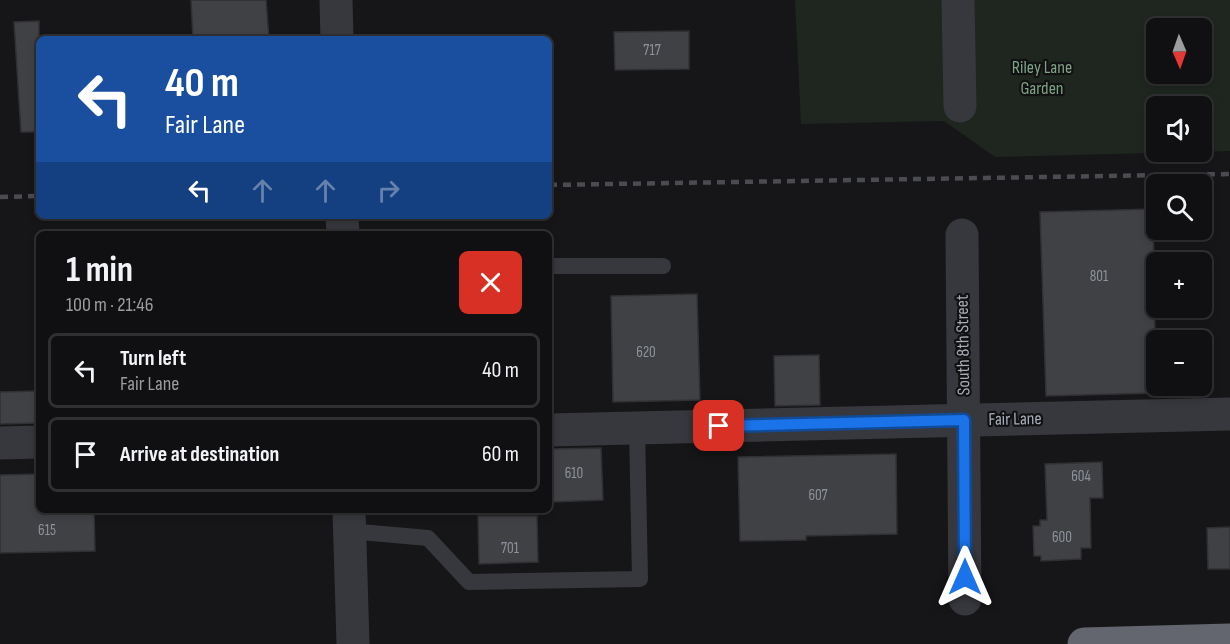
<!DOCTYPE html>
<meta charset="utf-8">
<style>
:root{--surface:#101012;--page:#19191b;--text:#f1f3f6;--muted:#9c9d9f;--line:#303032}
body{margin:0;font-family:"Sofia Sans Condensed",sans-serif;background:var(--page);color:var(--text);height:100vh;display:flex;flex-direction:column;font-size:22px;white-space:nowrap}
*{box-sizing:border-box;margin:0}
p{font-size:20px;color:var(--muted)}
.icon{flex:none;width:33px;height:33px;fill:none;stroke:currentColor;stroke-width:2;stroke-linecap:round;stroke-linejoin:round}
.map{position:relative;flex:1;overflow:hidden}
.panel{position:absolute;left:36px;top:231px;width:516px;height:282px;display:flex;flex-direction:column;background:var(--surface);border-radius:9px;box-shadow:0 3px 9px #0003,0 0 0 2px var(--line)}
.panel>*{flex:none}
.top-card{position:absolute;left:36px;top:36px;width:516px;height:183px;border-radius:9px;box-shadow:0 3px 9px #0003,0 0 0 2px var(--line);background:#1a4fa0;color:#fff;overflow:hidden}
.needle{width:39px;rotate:178deg}
.fabs{position:absolute;left:1146px;top:18px;display:grid;gap:12px}
.fabs a{display:grid;place-items:center;width:66px;height:66px;border-radius:9px;background:var(--surface);box-shadow:0 3px 9px #0003,0 0 0 2px var(--line);font-size:30px}
.pin{position:absolute;display:grid;place-items:center;width:51px;height:51px;color:#fff;margin:-26px;border-radius:12px;box-shadow:0 3px 9px #0006}
.me{position:absolute;width:66px;margin:-33px;rotate:0deg;stroke-linejoin:round;filter:drop-shadow(0 0 4px #0008)}
.turn{display:flex;align-items:center;gap:21px;height:126px;padding:0 30px;font-size:27px}
.turn .icon{width:78px;height:78px;stroke-width:2.5}
.turn b{display:block;font-size:42px;line-height:51px}
.lanes{display:flex;align-items:center;height:57px;padding:0 30px;background:#0003;justify-content:center;gap:30px;direction:ltr}
.lanes .off{opacity:.35}
.round{display:grid;place-items:center;flex:none;width:63px;height:63px;border-radius:9px;background:var(--page)}
.summary{display:flex;align-items:center;justify-content:space-between;height:102px;padding:0 30px}
h1{font-size:36px;font-weight:700;line-height:45px}
ul{padding:0;list-style:none}
li{display:flex;align-items:center;gap:18px;height:75px;margin:0 12px 9px;padding:0 18px;border:3px solid var(--line);border-radius:9px}
li div{flex:1}
li b{display:block;font-size:22px}
li em{font-style:normal}
.map>svg:first-child{display:block}
.green{fill:#1e261f;fill-rule:evenodd}
.building{fill:#404145;stroke:#303034;stroke-width:1.5}
.lines{fill:none;stroke-linecap:round;stroke-linejoin:round}
.lane{stroke:#37383d;stroke-width:16}
.street{stroke:#37383d;stroke-width:33}
.highway{stroke:#63666e;stroke-width:33}
.rail{stroke:#4a4c52;stroke-width:4.5;stroke-dasharray:8 6;stroke-linecap:butt}
.route-casing{stroke:#114b97;stroke-width:15}
.route{stroke:#1a73e8;stroke-width:10}
.labels{text-anchor:middle;dominant-baseline:central;stroke-width:4.5;stroke-linejoin:round;paint-order:stroke}
.number-label{font-size:15px;fill:#8e929b}
.park-label{font-size:18px;fill:#7fa381;stroke:#111113}
.street-label{font-size:18px;fill:#a8adb8;stroke:#111113}
</style>
<div class="map">
<svg width="1230" height="644" viewBox="0 0 1230 644">
<rect width="100%" height="100%" fill="#161618"/>
<path class="green" d="M795,0h435v151l-235,6 -51,-36 -143,3zM1156,28h46v46h-46zM1156,106h46v46h-46z"/>
<g class="building">
<path d="M191,0h75l3,39h-76z"/>
<path d="M39,21v111h-18l-7,-110z"/>
<path d="M689,31v38l-74,1 -1,-38z"/>
<path d="M1153,209l3,184 -110,3 -6,-184z"/>
<path d="M697,294l3,106 -87,2 -2,-106z"/>
<path d="M819,355l1,50 -45,1 -1,-50z"/>
<path d="M39,391v32l-39,1v-32z"/>
<path d="M601,448l2,52 -51,2 -3,-53z"/>
<path d="M896,454l1,80 -91,2v4l-66,1 -2,-84z"/>
<path d="M1102,462l1,36h-13l1,50h-10v11l-40,2v-5h-7l-1,-30h7v-6h7l-2,-56z"/>
<path d="M39,474v36h55l1,41 -95,2v-78z"/>
<path d="M478,516h59l1,46 -59,2z"/>
<path d="M1230,527v42h-22l-1,-41z"/>
</g>
<g class="lines">
<g class="lane">
<path d="M549,266h114"/>
<path d="M349,531l79,7 41,44 171,-3 -3,-151"/>
</g>
<g class="street">
<path d="M336,0l1,39"/>
<path d="M958,0l2,106"/>
<path d="M342,216l1,18"/>
<path d="M962,235l3,364"/>
<path d="M549,430l681,-16"/>
<path d="M0,443l39,-1"/>
<path d="M349,510l4,134"/>
</g>
<path class="highway" d="M1084,644l146,-4"/>
<g class="rail">
<path d="M549,185l681,-11"/>
<path d="M0,197l39,-1"/>
</g>
</g>
<g class="lines">
<g class="route-casing">
<path id="route" d="M719,426l245,-6 1,157"/>
</g>
<use href="#route" class="route"/>
</g>
<g class="labels">
<g class="number-label">
<text x="652" y="50">717</text>
<text x="1099" y="276">801</text>
<text x="646" y="352">620</text>
<text x="574" y="473">610</text>
<text x="1081" y="476">604</text>
<text x="818" y="495">607</text>
<text x="47" y="530">615</text>
<text x="1062" y="537">600</text>
<text x="510" y="548">701</text>
</g>
<g class="park-label">
<text x="1042" y="67">Riley Lane<tspan x="1042" dy="21">Garden</tspan></text>
</g>
<g class="street-label">
<text transform="translate(963 345) rotate(-91)">South 8th Street</text>
<text transform="translate(1015 419) rotate(-1)">Fair Lane</text>
</g>
</g>
</svg>
<div class="fabs">
<a><svg class="needle" viewBox="-14 -14 28 28"><path d="M0-13l5 13h-10z" fill="#e53935"/><path d="M0 13l5-13h-10z" fill="#9c9d9f"/></svg></a>
<a><svg class="icon" aria-label="sound" viewBox="0 0 24 24"><path d="M4 9h4l5-4v14l-5-4H4zM17 9q2 3 0 6"/></svg></a>
<a><svg class="icon" aria-label="search" viewBox="0 0 24 24"><circle cx="10" cy="10" r="6"/><path d="M15 15l6 6"/></svg></a>
<a>+</a>
<a>−</a>
</div>
<div class="pin" style="left:719px;top:426px;background:#d93025"><svg class="icon" aria-label="arrive" viewBox="0 0 24 24"><path d="M6 21V4h12l-3 4 3 4H6"/></svg></div>
<svg class="me" style="left:965px;top:577px" viewBox="-20 -20 40 40"><path d="M0-17L14 15 0 8-14 15z" fill="#1a73e8" stroke="#fff" stroke-width="4"/></svg>
<div class="top-card">
<div class="turn"><svg class="icon" aria-label="left" viewBox="0 0 24 24"><path d="M17 20v-9H6M10 6l-5 5 5 5"/></svg><div><b>40 m</b>Fair Lane</div></div>
<div class="lanes"><svg class="icon" aria-label="left" viewBox="0 0 24 24"><path d="M17 20v-9H6M10 6l-5 5 5 5"/></svg><svg class="icon off" aria-label="ahead" viewBox="0 0 24 24"><path d="M12 20V5M6 11l6-6 6 6"/></svg><svg class="icon off" aria-label="ahead" viewBox="0 0 24 24"><path d="M12 20V5M6 11l6-6 6 6"/></svg><svg class="icon off" aria-label="right" viewBox="0 0 24 24"><path d="M7 20v-9h11M14 6l5 5-5 5"/></svg></div>
</div>
<section class="panel">
<div class="summary"><div><h1>1 min</h1><p>100 m · 21:46</p></div><a class="round" style="background:#d93025;color:#fff"><svg class="icon" aria-label="close" viewBox="0 0 24 24"><path d="M6 6l12 12M18 6L6 18"/></svg></a></div>
<ul>
<li><svg class="icon" aria-label="left" viewBox="0 0 24 24"><path d="M17 20v-9H6M10 6l-5 5 5 5"/></svg><div><b>Turn left</b><p>Fair Lane</p></div><em>40 m</em></li>
<li><svg class="icon" aria-label="arrive" viewBox="0 0 24 24"><path d="M6 21V4h12l-3 4 3 4H6"/></svg><div><b>Arrive at destination</b></div><em>60 m</em></li>
</ul>
</section>
</div>
